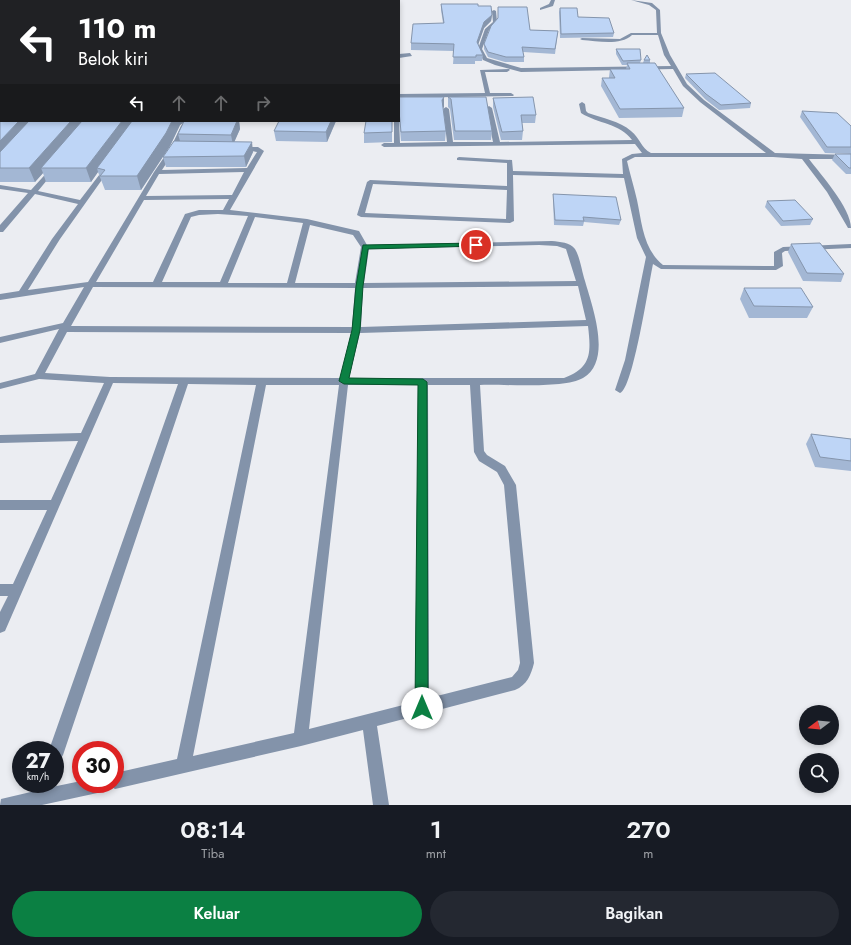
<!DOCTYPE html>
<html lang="id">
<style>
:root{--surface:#171b24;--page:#242831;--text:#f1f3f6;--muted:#9ea1a6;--accent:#0b8043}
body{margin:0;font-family:Jost,sans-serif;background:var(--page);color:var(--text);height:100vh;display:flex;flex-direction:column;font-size:15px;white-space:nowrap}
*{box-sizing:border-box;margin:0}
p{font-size:13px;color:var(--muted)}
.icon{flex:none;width:22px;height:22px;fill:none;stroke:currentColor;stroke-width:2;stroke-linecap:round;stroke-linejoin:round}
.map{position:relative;height:805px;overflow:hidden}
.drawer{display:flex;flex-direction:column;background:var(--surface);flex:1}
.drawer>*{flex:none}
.guide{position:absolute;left:0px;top:0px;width:400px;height:122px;box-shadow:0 2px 6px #0003;background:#202124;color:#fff;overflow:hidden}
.needle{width:26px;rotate:254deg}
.fabs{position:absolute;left:799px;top:705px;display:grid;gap:8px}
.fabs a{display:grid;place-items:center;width:40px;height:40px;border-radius:50%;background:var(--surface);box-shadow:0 2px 6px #0003;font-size:20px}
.speed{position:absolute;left:12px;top:741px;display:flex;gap:8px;font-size:20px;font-weight:700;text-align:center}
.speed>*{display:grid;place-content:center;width:52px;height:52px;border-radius:50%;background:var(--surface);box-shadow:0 2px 6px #0003;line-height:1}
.speed small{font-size:10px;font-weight:400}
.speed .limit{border:6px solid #d22;background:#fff;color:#111}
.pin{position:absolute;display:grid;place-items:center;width:34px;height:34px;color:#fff;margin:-17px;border:2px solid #fff;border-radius:50%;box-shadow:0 1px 4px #0007}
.me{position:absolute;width:44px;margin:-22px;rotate:0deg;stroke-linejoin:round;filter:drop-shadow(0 0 3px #0008)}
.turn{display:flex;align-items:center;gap:14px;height:84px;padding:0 12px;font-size:18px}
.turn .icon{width:52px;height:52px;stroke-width:2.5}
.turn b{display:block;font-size:28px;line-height:34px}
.lanes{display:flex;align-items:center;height:38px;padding:0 12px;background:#0003;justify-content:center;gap:20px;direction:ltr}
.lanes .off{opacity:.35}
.eta{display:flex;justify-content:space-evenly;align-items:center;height:68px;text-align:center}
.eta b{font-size:24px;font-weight:600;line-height:28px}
.primary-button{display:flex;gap:8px;margin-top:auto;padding:8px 12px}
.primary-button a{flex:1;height:46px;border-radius:24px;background:var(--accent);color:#fff;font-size:16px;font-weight:600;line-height:46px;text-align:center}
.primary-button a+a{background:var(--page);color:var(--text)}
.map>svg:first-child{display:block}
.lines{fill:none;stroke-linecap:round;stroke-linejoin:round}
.street{fill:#8393aa;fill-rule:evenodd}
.wall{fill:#a3b7d4}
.shaded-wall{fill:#8595ac}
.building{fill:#bed5f6;stroke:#8595ac}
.route{fill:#0b8043;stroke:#07532c}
</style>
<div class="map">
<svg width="851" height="805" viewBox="0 0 851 805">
<rect width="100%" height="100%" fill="#ebedf2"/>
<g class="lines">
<g class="street">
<path d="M551,0h4l-2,6 -13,4v-2l9,-4z"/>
<path d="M631,0l21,3 8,7 1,23 9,22 17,29 17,16 71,53 76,2v4h-42c12,16 42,49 42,69h-3l-21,-36 -25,-33 -29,-2h-138l-8,4c3,13 7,26 10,39 5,23 6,49 26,65l111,1v-14l9,-5 68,-3v4l-66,3 -3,2 1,13 -7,4 -115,-1 -8,-5c-4,18 -20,126 -33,129l-5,-3 10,-30 21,-103 -9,-19 -13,-60 -111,-3 1,46 -4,2 -149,-6 -4,-2 10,-33 3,-2 137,6v-23l-50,-3v-2l2,-1 53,3 1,11 110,3 -1,-15 10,-5 10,-1 -7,-9 -251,3 -3,-2 3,-2h10v-22h5v-1l1,23 47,-1 -4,-33 3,-2 3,2 4,33h40l-7,-34 3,-2 3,2 8,34 132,-2c-12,-17 -34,-16 -51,-27l-2,-9 3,-2 3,2 1,7 2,2c14,5 32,8 43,18 9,7 10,17 20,22h115l-66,-51 -17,-16 -10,-17 -152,3 -26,-7 -12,-5 -5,-11 7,-20 8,-7 -1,-11 2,-1 2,1 1,11 -8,8 -7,19 5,9 34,10 150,-2 -7,-11 -6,-20h-26c-12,11 -34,6 -50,5l-2,-1 2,-1 38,1 11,-6h26l-1,-23 -7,-5zM373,184l134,6 -1,29 -141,-6z"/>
<rect x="0" y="17" width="1" height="2"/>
<rect x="0" y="29" width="1" height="2"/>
<path d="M410,53l2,3 -13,2v-4z"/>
<path d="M509,69l1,1 -3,2h-22l5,21h21l3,2 -1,1 -114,2v-4l86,-1 -5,-23z"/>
<path d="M184,124l3,2 -10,21 -15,23 85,-2 10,-16 -18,-3v-2h19l6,4 -34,59 77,9 52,12 8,14 185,-4c8,1 18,1 23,8 5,8 7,23 10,32 7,25 28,80 -2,97 -19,11 -79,6 -103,7l4,66 3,4 18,11 11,19 18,178c-3,12 -7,22 -19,27l-138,36 12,79h-16l-10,-75 -62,16 -186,43 -6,-4 -2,4 -5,3 -60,13h-42l1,-6 34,-8 2,-7h16l-1,3 29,-6v3h34v-11l62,-14 79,-374 -68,-1 -125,371 -3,5 -5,3v-13h-6l129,-366 -65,-1 -108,248 -5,2v-21l8,-16h-8v-12h13l34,-74h-47v-10h51l27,-59 -78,2v-8l81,-2 23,-50 -65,-4 -39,10v-6l35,-9 24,-45 -59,14v-6l63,-14 21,-36 -84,13v-6l19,-3 33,-52 26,-35 -43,-10 -32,38h-3v-7l28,-32 -28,-4v-4l31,5 21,-23 2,-1 3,2 -19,23 42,9 26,-34h4l1,1 -51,72 -32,51 60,-8 66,-110 17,-25 10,-21zM244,172l-12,23 -86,1 13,-22zM229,199l-6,11h-24l-14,4 -32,68h-57l48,-82zM218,214l30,2 -28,66h-58l29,-65 8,-2zM255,217l48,6 -16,60h-59zM310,225l43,10 8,12 -6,36h-60zM539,245l18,1 9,3 10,32 -212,2 5,-34zM578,286l8,34 -225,7 2,-39zM93,287l262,1 -3,39 -281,-1zM588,326c3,26 4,42 -24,52h-215l11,-45zM67,332l284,1 -11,45 -230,-1 -65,-4zM266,385h73l-45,348 -101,23zM348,385h70l-3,317 -106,27zM428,385h42l4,67 5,9 18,11 7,13 16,178 -2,7 -6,7 -83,21z"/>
</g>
</g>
<g class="wall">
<path d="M441,4l37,2 14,9 -1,6 -7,7 -6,16 5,11 -1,6h-7v3h-22l1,-13 -43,-1v-7l32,-20 -2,-13z"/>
<path d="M498,7l32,23 28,1 -3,23 -32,-2 1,5v5h-19l-17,-5 -4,-8v-5l14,-25z"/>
<path d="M560,8l18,9 36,16 -1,4 -53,1 -1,-26z"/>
<path d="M616,49l25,11 -1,3h3l1,-3h6v3l34,45 -2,9 -63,1 -18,-32 1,-8h7v-1l1,-8h16l1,-4h-5l-6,-11z"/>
<path d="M686,74l65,29 -1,5 -31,2 -14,-11 -20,-21z"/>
<path d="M399,97l45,10 -1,1 3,23 -1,10h-44l-2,-22z"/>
<path d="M448,97l44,34 -1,9h-37l-4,-31 -2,-2z"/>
<path d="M493,98l43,17 -1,8h-13l1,8 -1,9h-21l-8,-33z"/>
<path d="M802,111l49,15v28l-26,-1 -25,-36z"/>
<path d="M0,119l1,2h238l1,8 -6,13 19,10 -7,15h-80l-3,-10 17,-16 -2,-7 5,-11 -3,2 -10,21 -29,44h-36l-7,-18 -7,10h-45l-3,-9 -8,9h-35z"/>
<path d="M336,121l-9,21 -51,-1 -2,-10z"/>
<path d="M392,121v21l-28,1v-10z"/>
<path d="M835,154h16v20h-5l-14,-14z"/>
<path d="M553,194l68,26 -2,5 -35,-3 -1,4 -29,-1 -1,-26z"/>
<path d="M767,201l46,18 -3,6 -29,1 -16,-19z"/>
<path d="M791,244l53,30 -3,8 -38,-1 -15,-29z"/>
<path d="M744,288l69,19 -6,11h-58l-9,-19z"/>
<path d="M811,434l40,5v32l-36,-4 -9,-23z"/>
</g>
<g class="shaded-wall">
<path d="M492,15l-1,6 -7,7 -7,20v-6l7,-20z"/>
<path d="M444,97v10l-2,2v-9z"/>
<path d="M19,121h18l-37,40v-20z"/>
<path d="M71,121h16l-46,47 2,5 -8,9 -6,-14z"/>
<path d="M122,121h13l-38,47 1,4 -7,10 -5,-14z"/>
<path d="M172,121h12v1l-4,3 -10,21 -29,44 -4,-14z"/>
<path d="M237,121h2l1,8 -7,16 -2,-10z"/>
<path d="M331,121h5l-9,21 -1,-10z"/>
<path d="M252,142l1,10 -7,15 -2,-11z"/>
</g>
<g class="building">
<path d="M441,4h37v2h13l1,9 -8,7 -7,20 6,13h-7v2h-23l1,-13 -43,-1 2,-19 31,-1z"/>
<path d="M498,7h29l3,23 28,1 -3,18 -33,-2 2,10h-18l-18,-5 -4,-8 7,-18 7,-8z"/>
<path d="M560,8h17l1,9 31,1 5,15 -53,1z"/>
<path d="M616,49h24l1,11 -18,1z"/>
<path d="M647,55l3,5h-6z"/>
<path d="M627,63h28l29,45 -64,1 -18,-31h13l-5,-9h20z"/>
<path d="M715,73l36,30 -30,2 -15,-11 -20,-20z"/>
<path d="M399,97h45l-2,3 4,31 -45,1 -2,-21z"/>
<path d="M448,97h38l6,34h-37l-4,-32z"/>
<path d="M533,97l3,18h-15l2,16 -21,1 -9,-34z"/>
<path d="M802,111l35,2 14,13v21h-24z"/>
<path d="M1,118v3h18l-19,20v-22z"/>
<path d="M29,121h42l-42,47h-29v-16z"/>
<path d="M82,121h40l-36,47h-45z"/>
<path d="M132,121h40l-6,12 -29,43h-37l5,-6 -8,-2z"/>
<path d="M184,121h53l-6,14 -53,-1z"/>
<path d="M279,121h52l-5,11 -52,-1z"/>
<path d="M366,121h26v11l-28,1z"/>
<path d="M174,141l78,1 -8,14 -81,1z"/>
<path d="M835,154h16v14h-2z"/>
<path d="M553,194l63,3 5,23 -38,-3 1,4 -29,-1z"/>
<path d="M795,200l18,19 -30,2 -16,-20z"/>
<path d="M820,243l24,31 -37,-1 -16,-29z"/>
<path d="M744,288h57l12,19 -59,-1z"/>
<path d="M811,434l40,5v22l-31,-4z"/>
</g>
<path class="route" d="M476,243l3,1v2l-111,3 -5,37 -3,44 -11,48 74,1 4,3 1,326 -2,5 -4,2 -5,-2 -2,-5 3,-323 -74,-1 -5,-3 13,-51 4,-44 7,-41z"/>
</svg>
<div class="fabs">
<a><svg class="needle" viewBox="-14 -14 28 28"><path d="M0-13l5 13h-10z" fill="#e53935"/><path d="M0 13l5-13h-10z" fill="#9ea1a6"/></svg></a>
<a><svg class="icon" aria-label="search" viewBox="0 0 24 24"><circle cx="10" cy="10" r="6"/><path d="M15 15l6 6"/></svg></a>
</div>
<div class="speed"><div>27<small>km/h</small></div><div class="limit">30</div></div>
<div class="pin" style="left:476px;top:245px;background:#d93025"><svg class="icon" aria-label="arrive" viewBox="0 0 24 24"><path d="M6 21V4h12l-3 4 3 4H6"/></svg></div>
<svg class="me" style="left:422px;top:708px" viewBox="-20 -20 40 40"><circle r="19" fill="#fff"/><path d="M0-13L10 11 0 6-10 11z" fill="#0b8043"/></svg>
<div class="guide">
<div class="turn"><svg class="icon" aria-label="left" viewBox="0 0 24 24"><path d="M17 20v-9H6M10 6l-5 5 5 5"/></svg><div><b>110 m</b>Belok kiri</div></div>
<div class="lanes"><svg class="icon" aria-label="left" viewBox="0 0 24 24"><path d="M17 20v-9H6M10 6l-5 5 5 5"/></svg><svg class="icon off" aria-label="ahead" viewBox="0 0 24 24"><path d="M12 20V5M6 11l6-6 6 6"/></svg><svg class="icon off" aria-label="ahead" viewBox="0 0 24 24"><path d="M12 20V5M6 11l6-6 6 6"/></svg><svg class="icon off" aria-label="right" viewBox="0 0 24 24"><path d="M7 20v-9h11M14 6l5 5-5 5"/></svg></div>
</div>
</div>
<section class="drawer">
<div class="eta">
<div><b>08:14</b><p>Tiba</p></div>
<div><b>1</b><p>mnt</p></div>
<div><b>270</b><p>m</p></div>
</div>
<div class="primary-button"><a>Keluar</a><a>Bagikan</a></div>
</section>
